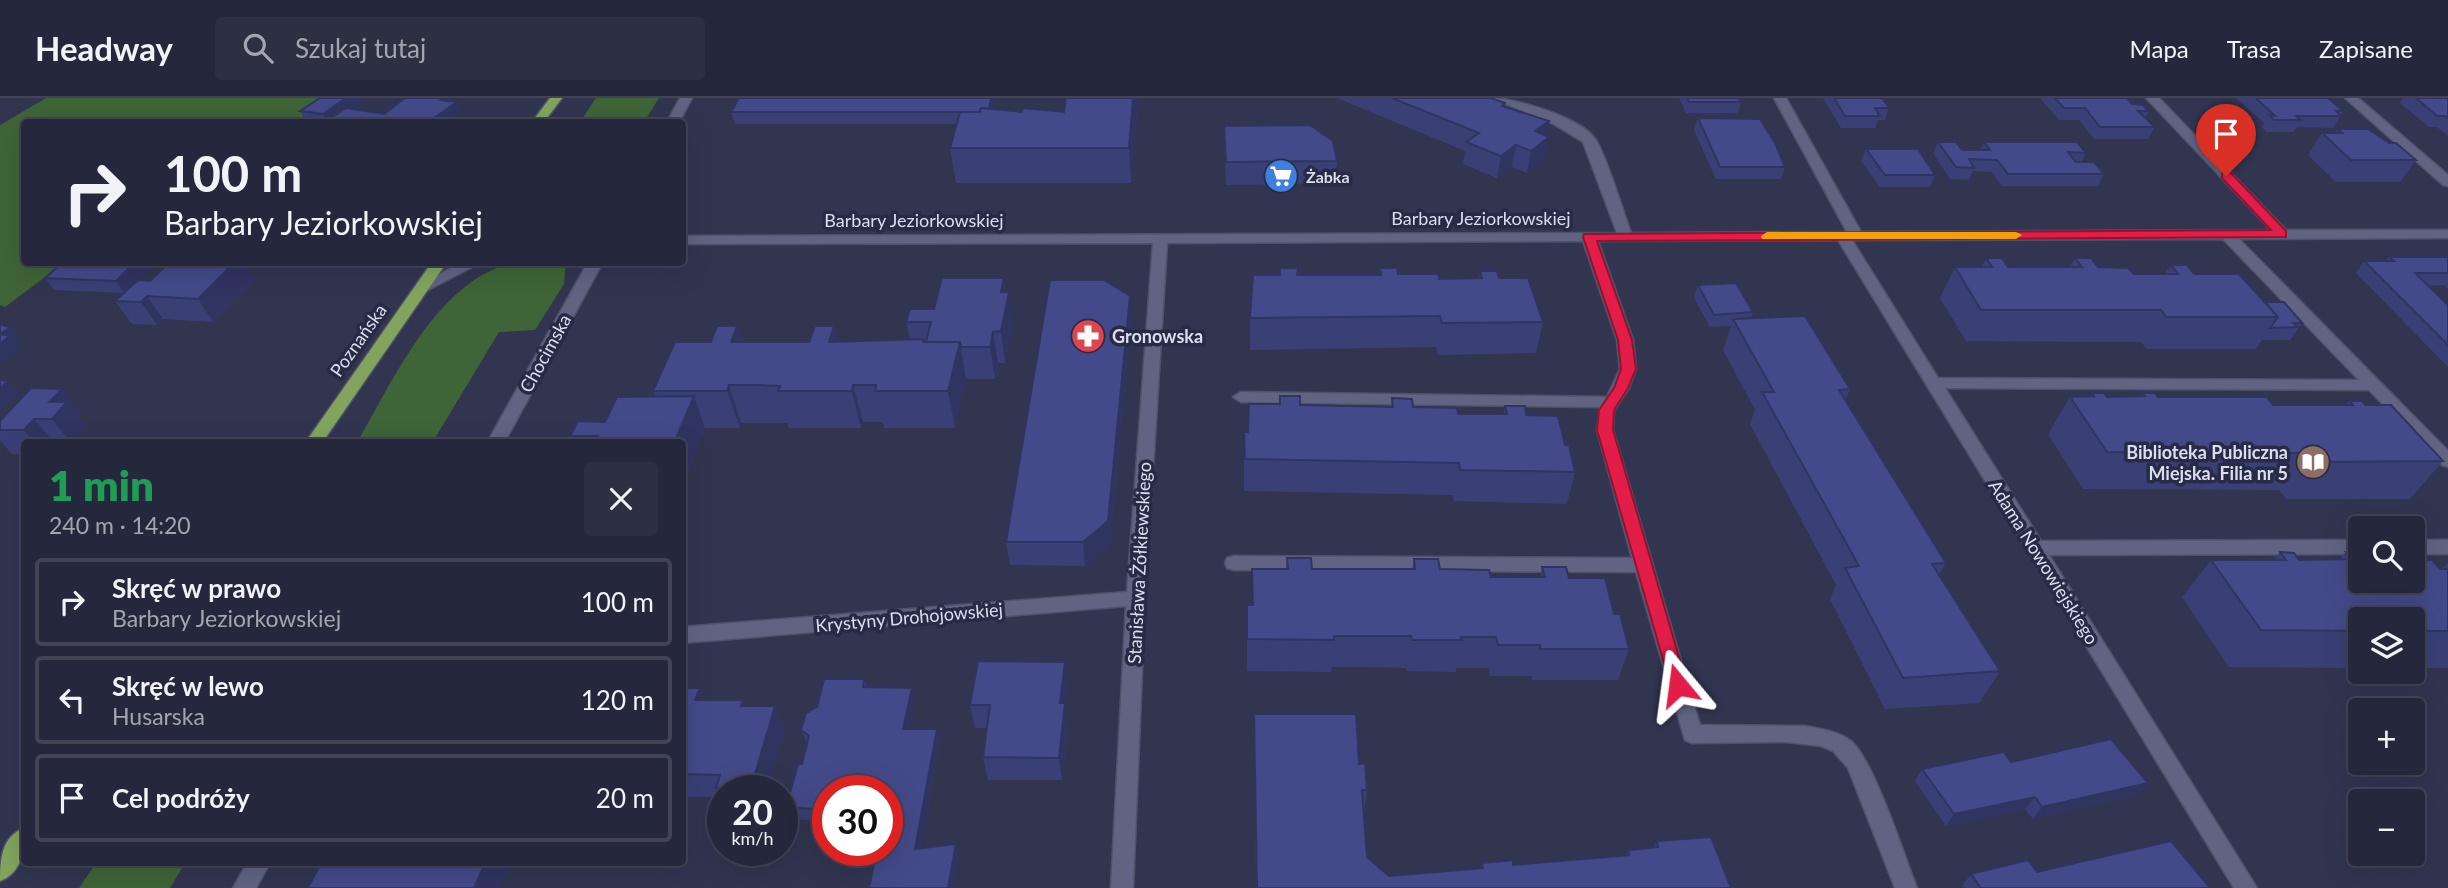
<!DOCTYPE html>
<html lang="pl">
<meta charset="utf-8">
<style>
:root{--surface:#25283c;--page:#2d3043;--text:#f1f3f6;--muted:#a3a6af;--line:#424456}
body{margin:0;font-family:Lato,sans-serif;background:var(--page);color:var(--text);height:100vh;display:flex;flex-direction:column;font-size:26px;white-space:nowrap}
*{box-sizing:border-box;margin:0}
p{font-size:23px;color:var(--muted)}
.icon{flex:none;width:38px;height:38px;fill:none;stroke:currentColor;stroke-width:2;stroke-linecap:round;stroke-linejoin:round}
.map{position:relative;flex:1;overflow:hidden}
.sheet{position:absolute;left:21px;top:341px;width:665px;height:427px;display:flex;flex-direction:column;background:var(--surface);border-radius:7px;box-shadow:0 7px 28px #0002,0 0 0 2px var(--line)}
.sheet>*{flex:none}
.top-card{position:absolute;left:21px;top:21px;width:665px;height:147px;border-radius:7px;box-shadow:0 7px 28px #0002,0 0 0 2px var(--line);background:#25283c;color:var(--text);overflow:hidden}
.buttons{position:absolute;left:2348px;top:418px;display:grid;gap:14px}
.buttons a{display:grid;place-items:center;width:77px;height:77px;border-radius:7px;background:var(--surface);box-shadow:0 7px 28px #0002,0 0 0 2px var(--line);font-size:35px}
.speed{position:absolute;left:707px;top:677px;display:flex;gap:14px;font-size:35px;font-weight:700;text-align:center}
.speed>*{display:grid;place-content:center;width:91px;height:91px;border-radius:50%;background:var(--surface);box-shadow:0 7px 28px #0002,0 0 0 2px var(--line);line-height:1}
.speed small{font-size:18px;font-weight:400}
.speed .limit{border:10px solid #d22;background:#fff;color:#111}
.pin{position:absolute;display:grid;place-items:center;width:60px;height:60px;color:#fff;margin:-72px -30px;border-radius:50% 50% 50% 0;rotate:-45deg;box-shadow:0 0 7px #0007}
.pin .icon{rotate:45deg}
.me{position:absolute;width:77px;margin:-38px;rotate:344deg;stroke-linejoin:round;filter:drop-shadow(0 0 5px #0008)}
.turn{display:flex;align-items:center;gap:24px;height:147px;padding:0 28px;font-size:32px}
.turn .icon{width:91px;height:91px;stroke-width:2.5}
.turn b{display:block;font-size:49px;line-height:60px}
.round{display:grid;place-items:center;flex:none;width:74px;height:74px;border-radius:7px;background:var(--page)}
.overview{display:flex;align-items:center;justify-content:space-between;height:119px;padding:0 28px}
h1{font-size:42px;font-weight:800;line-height:52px;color:#1e9e55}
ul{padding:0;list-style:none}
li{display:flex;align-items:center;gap:21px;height:88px;margin:0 14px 10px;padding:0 14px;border:4px solid var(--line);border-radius:7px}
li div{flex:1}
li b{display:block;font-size:26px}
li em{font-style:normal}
header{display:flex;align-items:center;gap:42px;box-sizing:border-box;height:98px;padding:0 35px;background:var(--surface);border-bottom:2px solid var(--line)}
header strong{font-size:33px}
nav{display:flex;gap:38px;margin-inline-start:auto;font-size:24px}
.search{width:490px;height:63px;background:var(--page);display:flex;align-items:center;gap:18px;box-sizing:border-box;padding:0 24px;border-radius:7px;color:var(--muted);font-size:26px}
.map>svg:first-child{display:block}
.green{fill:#3f6437}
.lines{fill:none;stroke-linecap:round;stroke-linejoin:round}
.minor-casing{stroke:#4f5269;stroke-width:3}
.major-casing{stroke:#4f5269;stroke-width:3}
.minor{fill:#606482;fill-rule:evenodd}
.major{fill:#82a45d;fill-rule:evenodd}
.wall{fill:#3a4076}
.shaded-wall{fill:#303460}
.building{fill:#444a89;stroke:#303460;stroke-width:2}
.route{fill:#e11d48;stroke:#92132f;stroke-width:2}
.slow{fill:#f59e0b}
.labels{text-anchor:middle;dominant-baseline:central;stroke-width:7;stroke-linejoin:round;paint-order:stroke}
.far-poi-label{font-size:16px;font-weight:bold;fill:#dbdeef;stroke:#272b45;text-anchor:start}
.street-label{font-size:18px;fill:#dbdeef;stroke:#272b45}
.poi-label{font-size:18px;font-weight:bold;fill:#dbdeef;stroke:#272b45;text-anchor:start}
</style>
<header>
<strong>Headway</strong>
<div class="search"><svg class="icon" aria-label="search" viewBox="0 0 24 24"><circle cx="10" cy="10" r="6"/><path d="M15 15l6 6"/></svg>Szukaj tutaj</div>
<nav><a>Mapa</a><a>Trasa</a><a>Zapisane</a></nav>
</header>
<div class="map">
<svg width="2448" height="790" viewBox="0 0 2448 790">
<rect width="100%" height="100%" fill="#313550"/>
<g class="green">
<path d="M46,0h296l-35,24h-283v140l40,1 -59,44 -5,-2v-180z"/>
<path d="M596,0h63l-15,24h-64z"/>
<path d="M513,165h53l-2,21 -29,46 -36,2 -67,111h-75c35,-61 81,-164 156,-180z"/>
<path d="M96,765h89l-15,25h-91z"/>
</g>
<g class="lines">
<g class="minor-casing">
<g id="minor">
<path d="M680,0h12l-13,24h-12z"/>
<path d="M1491,0c24,0 91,20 105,42 13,23 25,66 35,93l216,-1 -73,-134h12l75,134 410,-2 -125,-132h13l127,132h162v8l-209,1 209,212v16l-6,-2 -73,-75 -424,-2 96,153 320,-1v14l-312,1 208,333h-23l-396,-648 -240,1 35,99 3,29 -7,19 -15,22 -1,20 87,295 105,1c15,3 33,5 46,15 23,20 53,114 66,147h-22l-47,-120 -15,-17 -12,-5 -35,-4 -94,1 -7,-3 -49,-168 -402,-2 -7,-2 -2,-5 2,-5 7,-2 398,2 -35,-128 3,-23 -359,-5 -8,-5 8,-5 366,5 13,-28 -3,-29 -34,-99 -416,2 -22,355 -12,290h-22l15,-282 -444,37v-16l445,-35 26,-349 -471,1v-8l935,-3 -34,-91 -31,-19zM2223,141l136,141 -421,-2 -86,-138z"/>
<path d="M2345,0h13l90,77v11l-5,-1z"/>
<path d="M462,164h20l-54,28h-10l-2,-3z"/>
<path d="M588,164h15l-99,181h-17z"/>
<rect x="2413" y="442" width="35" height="14"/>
<path d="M247,765h23l-14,25h-23z"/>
</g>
</g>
<g class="major-casing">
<g id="major">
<path d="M550,0h12l-18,24h-12z"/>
<path d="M432,164h15l-125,181h-17z"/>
<path d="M24,730c2,20 -2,45 -24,53 0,-21 1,-44 24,-53z"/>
</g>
</g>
<use href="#minor" class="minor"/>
<use href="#major" class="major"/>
</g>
<g class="wall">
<path d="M320,0h37l3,6 -7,5 31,5 69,-12h4l5,12 -12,8h-144l-6,-11z"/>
<path d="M739,0h257l-3,11 29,3h42l74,-14 -7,85h-175l-6,-35 7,-24h-222l-4,-12z"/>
<path d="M1337,0h154l55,38 -1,23 -18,14 -15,-6 -15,11 -34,-14 2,-13z"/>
<path d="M1679,0h63l-4,15h-52z"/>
<path d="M1823,0h59l7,10 -4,12h-7l-3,8h-34z"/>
<path d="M2040,0h87l5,6 17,7 -4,7 10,9 -7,12h-54l-15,-19h-20z"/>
<path d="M2236,0h92l15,13 -10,17 -36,-1 -3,5h-28l-4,-5 2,-4z"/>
<path d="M2403,0h45v38l-11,-9h-8l-29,-24z"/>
<path d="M1698,20l87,49 -4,12h-65l-22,-49z"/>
<path d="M1224,28l113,35 -2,22 -109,2z"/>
<path d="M2337,31l79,31 -16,22h-64l-28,-27 14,-22h12z"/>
<path d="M1938,44l24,8h18l4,-8 102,11 -5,9 23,12 -6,12h-96l-10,-14 -19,-1 -4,9 -19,-1 -17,-26z"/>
<path d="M1866,51l69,26 -5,12h-50l-19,-26z"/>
<path d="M2389,159h59v32l-4,-4 -16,1 20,19v62l-92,-94 8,-12h22z"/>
<path d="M1986,160l22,9h62l5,-9 23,9 36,7h31l6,-9 94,37 37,21 -12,17h-28l-6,9h-109l-6,-7 -175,-1 -26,-43 15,-31h27z"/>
<path d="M63,164l72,21 15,-2 106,-2 -43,43 -50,-3 -6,6 -25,-1 -17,-23 9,-8 -70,-3 -9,-12z"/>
<path d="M1380,170l18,6 41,5 40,-1 1,-7 19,7 44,44 -7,31 -98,2 -2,-8 -186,3v-32l30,-43h99z"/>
<path d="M1698,187l55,27 -2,6 99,71 -5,12 101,162 -7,12 61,96 -21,32 -94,6 -55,-110 6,-14 -86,-161 5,-14 -32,-60 8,-24 -21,1 -16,-29z"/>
<path d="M1006,194l7,31 -8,40h-7l-3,16h-29l-11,49h-71l-1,-6h-20l-2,6h-72l-2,-5h-46l-1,5h-35l-20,51h-3v-36h-109l-3,-7 35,-14 50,-26 -2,-5 58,-49 26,-16 5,16h67l25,-16 4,16 72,-3 -4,-17 28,-13z"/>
<path d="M1131,221l-21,226 -25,21 -75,-1 -4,-23z"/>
<path d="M2092,295l15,4 33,-1 2,-3 16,4 115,8h73l3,-4 16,4 78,56 -33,38h-124l-7,-9 -196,-1 -35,-55 22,-37h20z"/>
<path d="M1392,300l21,9 45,7h45l2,-8 21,9 39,30 10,27 -8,32 -113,-3 -1,-6 -209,-4v-59h4l52,-27 91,2z"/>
<path d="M81,314l-4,4 9,10 -15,17h-47v11h-12l-12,-14v-19z"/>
<path d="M2280,454l19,8 41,-1 6,-7h14l1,29 81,-12 6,-6v105h-35v-48h-52v48l-132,-1 -47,-70 29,-37h63z"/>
<path d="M1287,460l25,11h100l2,-10 26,10 51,8h49l2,-10 27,11 45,36 15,35 -11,31h-86v-4h-42l-1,-8h-33v4l-49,-1 -1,-3 -37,-1h-37l-1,5 -84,-1v-66h5v-36h34z"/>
<path d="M864,581l3,8 48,13 -6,29h28l3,12 -19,107 35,-4 3,12 -72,-6v-59h-59v30l-37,-2 -5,-12 16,-43 5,-21 -6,-13z"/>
<path d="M1068,587l-3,25 3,16 -6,54h-74l-5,-23 4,-29h-12l-5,-23z"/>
<path d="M682,590h18l5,12 40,6h30l9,23 -17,62h-44v12l-3,-6h-38z"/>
<path d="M1254,616l105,50 8,26 -3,25 3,42 22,19 91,-8 2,-5 31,2 113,-10 2,-5 26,-3 3,-6 74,47h-475l-2,-143z"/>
<path d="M2011,664l137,21 -10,12 -105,24 -8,-10 -79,17 -31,-45 7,-12z"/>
<path d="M2037,774l173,16h-246l-2,-2 9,-12z"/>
</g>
<g class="shaded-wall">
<path d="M346,0h11l3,6 -26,18h-7l-4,-8z"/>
<path d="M444,0h7l3,6 3,-2 5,12 -12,8h-22l13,-22z"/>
<path d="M991,0h5l-6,26 -2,-12z"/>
<path d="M1133,0h5l-7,85 -2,-35z"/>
<path d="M1549,23l-4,19 4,-3 -4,22 -18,14 8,-42z"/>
<path d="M1516,47l-4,22 -15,11 4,-22z"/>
<path d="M135,164h21l-32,31 -8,-12z"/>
<path d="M235,164h11l10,17 -43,43 -15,-23z"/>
<path d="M1004,180l3,23 2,-9 4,31 -8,40 -4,-32v-39z"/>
<path d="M147,198l16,23 -6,6 -16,-23z"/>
<path d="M1130,198l1,23 -21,226 -25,21 -2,-24z"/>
<path d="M0,222l8,9 3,-2 10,13 -5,3 5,6 -21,14z"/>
<path d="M737,228l12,38 -18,-22z"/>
<path d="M834,228l10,37 -15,-21z"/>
<path d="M993,234l5,31 -3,16 -5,-32z"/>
<path d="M960,244l6,37 -11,49 -7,-37z"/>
<path d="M8,283l11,13 -19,15v-21z"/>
<path d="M729,287l12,38 -1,5 -13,-37z"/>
<path d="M853,287l10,37 -2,6 -9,-37z"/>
<path d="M62,291l19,23 -4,4 9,10 -15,17 -19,-24 -3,-17z"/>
<path d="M694,298l11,32 -20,51 -3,-5v-31h-8z"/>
<path d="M34,321l20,23 -19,1 -11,-13z"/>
<path d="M1065,564l3,23 -3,25 3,16 -6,54 -3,-22 1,-55z"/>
<path d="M700,590l10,23 -15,-11z"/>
<path d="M912,590l3,12 -8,41 -4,-12z"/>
<path d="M775,608l9,23 -17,62h-15l-1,-3z"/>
<path d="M937,631l3,12 -21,119 -4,-11z"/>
<path d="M2148,685l-10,12 -105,24 9,-12z"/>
<path d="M2035,699l-10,12 -79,17 8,-12z"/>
<path d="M956,746l3,12 -6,32h-5z"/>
<path d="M485,765h15l7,9 -7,16h-26z"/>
</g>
<g class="building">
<path d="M320,0h26l-23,16 -23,-3z"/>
<path d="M405,0h39l-3,2 16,2 -29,20h-103l21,-14 38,6z"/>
<path d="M739,0h252l-2,11 -8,-1 -1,4h-249z"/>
<path d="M1066,0h67l-4,50h-179l10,-36h20l1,-4 41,4 1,-4 41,4z"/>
<path d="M1392,0h99l14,5 -3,3 47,15 -14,10 14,6 -18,14 -15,-6 -15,11 -35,-14 13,-9z"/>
<path d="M1687,0h52l2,4h-52z"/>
<path d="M1834,0h48l7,10h-14l5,8h-35z"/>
<path d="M2055,0h72l5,6 11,1 6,6h-11l17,16h-55l-15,-19h-21z"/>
<path d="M2256,0h72l15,13h-7l5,5h-45l5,4h-27l-5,-5 6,1z"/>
<path d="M2416,0h32v20l-3,-2h-8z"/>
<path d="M1698,20l62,1 15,24 10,24h-65z"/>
<path d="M1310,27l23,16 4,20 -111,1 -2,-36z"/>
<path d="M2337,31h31l21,14h7l20,17h-65l-29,-27h20z"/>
<path d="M1938,44h18l6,8h28l-6,-8h93l9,11 -18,-1 8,10h18l10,12h-96l-11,-14 -28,-1 5,9 -18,-1z"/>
<path d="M1866,51h52l17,26h-50z"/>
<path d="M2389,159h59v16h-33l33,32v40l-84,-84h30z"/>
<path d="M1986,160h16l6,9h74l-7,-9h16l7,9 30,1 6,6h44l-7,-9h16l7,9h45l39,43h-112l-5,-7h-180l-26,-43h37z"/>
<path d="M63,164h72l-19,19 -71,-3z"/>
<path d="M170,164h65l-37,37 -51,-3 -6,6 -26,-1 23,-21 12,1z"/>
<path d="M1280,170h18l-1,7h84l-1,-7h17l1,6h40l1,5 43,-1 -2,-7h17l2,7h29l15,44 -101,1 -2,-7 -190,2 3,-43h27z"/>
<path d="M942,180h62l-3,14h8l-8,39 -8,1 -3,15h-29l-1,-5h-34l5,-20h-25l4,-13h24z"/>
<path d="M1050,182h54l26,16 -22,225 -25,21h-77z"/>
<path d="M1736,185l17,29 -39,3 -16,-30z"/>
<path d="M2265,204h19l18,21h-9l5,4 -28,1 8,-11z"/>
<path d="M1805,218l45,73 -11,1 107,173 -14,1 68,107 -97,7 -58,-110 14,-2 -97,-174h12l-41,-73z"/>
<path d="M0,227l11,2 -11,7 10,2 -10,8z"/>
<path d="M717,228h20l-6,16h78l6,-16h19l-5,16 95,-3 -1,3h37l-12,49h-73l1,-6h-23l-1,6h-74l2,-5 -25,-1h-26l-2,6h-74l22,-49h36z"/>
<path d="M0,282l8,1 -8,7z"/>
<path d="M31,290l31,1 -13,13h18l-15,17h-18l-10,11h-24v-9z"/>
<path d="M2092,295h12l3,4 38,-1 -3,-3h13l3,4h109l6,8h80l-4,-4h13l3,4h26l52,56 -127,1 -8,-9 -201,-1 -37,-55 24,-1z"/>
<path d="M694,298l-20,47h-80l4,-7h-28l8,-15 27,1 12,-25z"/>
<path d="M1280,298h20v9l93,2 -1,-9 20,1 1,8 44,1 1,6h49l-2,-8h20l1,9 32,1 7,29h4l6,27 -115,-2 -1,-7 -214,-4 -1,-27h4l1,-28h31z"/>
<path d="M2280,454l14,1 5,7 54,-1 -7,-7h14l1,29h52v-21h19l8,9h8v62h-35v-11h-52v11l-100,-1 -50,-70h75z"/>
<path d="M1287,460h24l1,11h103l-1,-10h24l2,10 49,1 2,7h54l-3,-10h24l3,11h36l9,36h6l9,35h-89v-4h-42l-2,-8h-35l1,3h-50l-1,-4h-77v4l-87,-1v-34h6l-1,-36h36z"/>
<path d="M978,563l87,1 -5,41h5l-6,55 -76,-1 7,-52h-20z"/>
<path d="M824,581h40l-1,8 49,1 -9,41h34l-22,120 41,-5 -8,44h-79l8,-38h10v-59h-59v19l-42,-3 12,-43h4l7,-28 -8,-6 5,-17 11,-6z"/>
<path d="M682,590h18l-5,12h48l-2,6h34l-24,82h-35l4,-13 -38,-1z"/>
<path d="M1254,616h102l3,50 6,-1 2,27h-5l5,67 22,19 94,-8 -1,-5 31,-3v5l116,-10 -1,-5 30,-3 -1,-6 54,-4 20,51h-474z"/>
<path d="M2111,641l37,44 -106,24 -7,-10 -81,17 -32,-45 82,-17 7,10z"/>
<path d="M2171,743l39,47h-229l-10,-14 57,-14 9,12z"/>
<path d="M321,765h164l-11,25h-166z"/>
</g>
<path class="route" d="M2226,74l5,1 55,58v6l-689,4 35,99 4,29 -8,19 -14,22 -1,20 74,255 -2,6 -7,2 -6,-2 -75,-261 2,-20 15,-22 7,-19 -3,-29 -35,-103 1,-3 687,-4 -49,-52v-5z"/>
<path class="slow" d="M1767,134h249l6,3 -6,4h-254l-1,-3z"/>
<defs>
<g id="supermarket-disc" transform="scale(1.75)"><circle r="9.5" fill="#3f7fe0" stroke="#272b45"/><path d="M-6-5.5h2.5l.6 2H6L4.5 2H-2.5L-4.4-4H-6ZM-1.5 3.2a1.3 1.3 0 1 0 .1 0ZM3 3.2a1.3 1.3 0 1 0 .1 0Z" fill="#fff"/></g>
<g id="pharmacy-disc" transform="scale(1.75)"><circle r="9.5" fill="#e0444e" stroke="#272b45"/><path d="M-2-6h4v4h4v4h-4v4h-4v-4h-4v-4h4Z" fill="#fff"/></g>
<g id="library-disc" transform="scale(1.75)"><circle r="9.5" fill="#8d6e63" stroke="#272b45"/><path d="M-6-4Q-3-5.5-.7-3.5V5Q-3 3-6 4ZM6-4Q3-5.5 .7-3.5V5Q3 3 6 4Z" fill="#fff"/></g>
</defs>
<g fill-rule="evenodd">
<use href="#supermarket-disc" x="1281" y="78"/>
<use href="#pharmacy-disc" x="1088" y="238"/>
<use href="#library-disc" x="2313" y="364"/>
</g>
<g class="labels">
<g class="far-poi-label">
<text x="1306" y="78">Żabka</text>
</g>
<g class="street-label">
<text x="1481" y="120">Barbary Jeziorkowskiej</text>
<text x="914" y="122">Barbary Jeziorkowskiej</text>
<text transform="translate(358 242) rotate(-55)">Poznańska</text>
<text transform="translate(545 255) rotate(-61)">Chocimska</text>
<text transform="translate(2044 464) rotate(58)">Adama Nowowiejskiego</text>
<text transform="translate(1139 465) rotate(-87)">Stanisława Żółkiewskiego</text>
<text transform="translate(909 519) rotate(-5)">Krystyny Drohojowskiej</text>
</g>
<g class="poi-label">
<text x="1112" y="238">Gronowska</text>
<text x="2288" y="354" text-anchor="end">Biblioteka Publiczna<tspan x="2288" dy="21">Miejska. Filia nr 5</tspan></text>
</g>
</g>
</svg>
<div class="buttons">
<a><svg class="icon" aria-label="search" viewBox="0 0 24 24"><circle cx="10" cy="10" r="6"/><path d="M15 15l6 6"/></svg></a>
<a><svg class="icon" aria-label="layers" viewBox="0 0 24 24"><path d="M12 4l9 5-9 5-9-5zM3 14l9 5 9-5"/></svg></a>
<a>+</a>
<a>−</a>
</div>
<div class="speed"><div>20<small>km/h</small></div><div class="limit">30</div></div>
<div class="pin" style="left:2226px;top:78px;background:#d93025"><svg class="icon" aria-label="arrive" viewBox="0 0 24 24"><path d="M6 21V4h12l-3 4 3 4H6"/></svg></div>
<svg class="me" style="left:1678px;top:587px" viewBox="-20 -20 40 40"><path d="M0-17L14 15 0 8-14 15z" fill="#e11d48" stroke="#fff" stroke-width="4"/></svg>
<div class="top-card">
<div class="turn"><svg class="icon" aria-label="right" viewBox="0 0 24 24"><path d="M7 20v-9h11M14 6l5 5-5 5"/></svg><div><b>100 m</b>Barbary Jeziorkowskiej</div></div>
</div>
<section class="sheet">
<div class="overview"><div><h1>1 min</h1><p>240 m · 14:20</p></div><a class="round"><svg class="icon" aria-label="close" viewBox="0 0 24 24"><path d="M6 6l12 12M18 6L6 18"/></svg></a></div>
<ul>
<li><svg class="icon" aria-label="right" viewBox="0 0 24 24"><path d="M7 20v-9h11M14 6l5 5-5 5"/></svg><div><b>Skręć w prawo</b><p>Barbary Jeziorkowskiej</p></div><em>100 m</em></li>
<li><svg class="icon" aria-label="left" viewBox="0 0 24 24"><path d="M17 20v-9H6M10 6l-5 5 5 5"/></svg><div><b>Skręć w lewo</b><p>Husarska</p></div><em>120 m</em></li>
<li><svg class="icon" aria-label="arrive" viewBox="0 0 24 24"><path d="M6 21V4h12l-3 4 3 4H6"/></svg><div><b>Cel podróży</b></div><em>20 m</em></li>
</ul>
</section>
</div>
